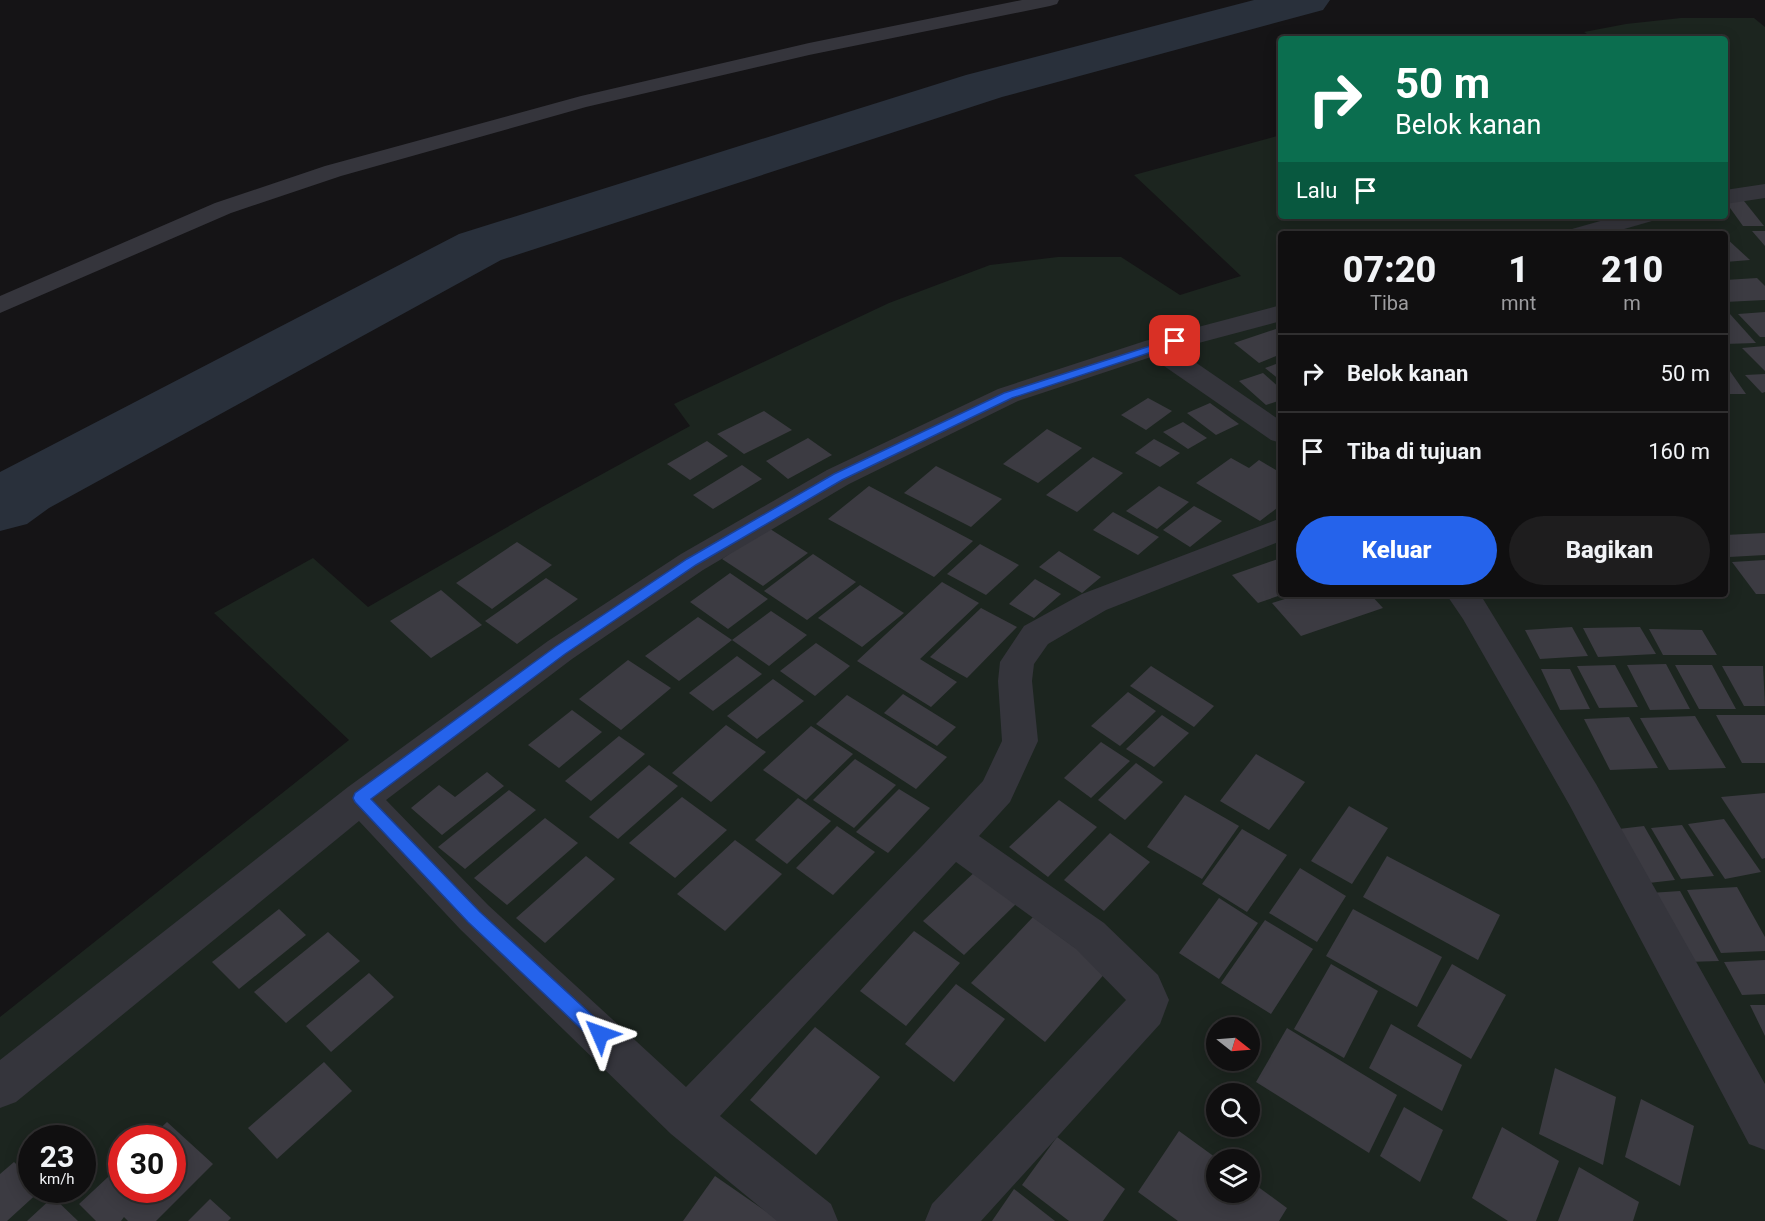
<!DOCTYPE html>
<html lang="id">
<style>
:root{--surface:#100f10;--page:#1e1d1e;--text:#f1f3f6;--muted:#9c9c9f;--line:#302f30;--accent:#2563eb}
body{margin:0;font-family:Roboto,sans-serif;background:var(--page);color:var(--text);height:100vh;display:flex;flex-direction:column;font-size:22px;white-space:nowrap}
*{box-sizing:border-box;margin:0}
p{font-size:20px;color:var(--muted)}
.icon{flex:none;width:33px;height:33px;fill:none;stroke:currentColor;stroke-width:2;stroke-linecap:round;stroke-linejoin:round}
.map{position:relative;flex:1;overflow:hidden}
.side{position:absolute;left:1278px;top:231px;width:450px;height:366px;display:flex;flex-direction:column;background:var(--surface);border-radius:6px;box-shadow:0 3px 15px #0003,0 0 0 2px var(--line)}
.side>*{flex:none}
.guide{position:absolute;left:1278px;top:36px;width:450px;height:183px;border-radius:6px;box-shadow:0 3px 15px #0003,0 0 0 2px var(--line);background:#0b6e4f;color:#fff;overflow:hidden}
.needle{width:39px;rotate:107deg}
.tools{position:absolute;left:1206px;top:1017px;display:grid;gap:12px}
.tools a{display:grid;place-items:center;width:54px;height:54px;border-radius:50%;background:var(--surface);box-shadow:0 3px 15px #0003,0 0 0 2px var(--line);font-size:30px}
.speed{position:absolute;left:18px;top:1125px;display:flex;gap:12px;font-size:30px;font-weight:700;text-align:center}
.speed>*{display:grid;place-content:center;width:78px;height:78px;border-radius:50%;background:var(--surface);box-shadow:0 3px 15px #0003,0 0 0 2px var(--line);line-height:1}
.speed small{font-size:15px;font-weight:400}
.speed .limit{border:9px solid #d22;background:#fff;color:#111}
.pin{position:absolute;display:grid;place-items:center;width:51px;height:51px;color:#fff;margin:-26px;border-radius:12px;box-shadow:0 3px 9px #0006}
.me{position:absolute;width:66px;margin:-33px;rotate:313deg;stroke-linejoin:round;filter:drop-shadow(0 0 4px #0008)}
.turn{display:flex;align-items:center;gap:21px;height:126px;padding:0 18px;font-size:27px}
.turn .icon{width:78px;height:78px;stroke-width:2.5}
.turn b{display:block;font-size:42px;line-height:51px}
.then{display:flex;align-items:center;height:57px;padding:0 18px;background:#0003;gap:12px;font-size:22px}
.eta{display:flex;justify-content:space-evenly;align-items:center;height:102px;text-align:center}
.eta b{font-size:36px;font-weight:800;line-height:42px}
.action{display:flex;gap:12px;margin-top:auto;padding:12px 18px}
.action a{flex:1;height:69px;border-radius:36px;background:var(--accent);color:#fff;font-size:24px;font-weight:800;line-height:69px;text-align:center}
.action a+a{background:var(--page);color:var(--text)}
ul{padding:0;list-style:none}
li{display:flex;align-items:center;gap:18px;height:78px;padding:0 18px;border-top:2px solid var(--line)}
li div{flex:1}
li b{display:block;font-size:22px}
li em{font-style:normal}
.map>svg:first-child{display:block}
.green{fill:#1c251f;fill-rule:evenodd}
.lines{fill:none;stroke-linecap:round;stroke-linejoin:round}
.river{fill:#29303b;fill-rule:evenodd}
.building{fill:#3c3b42}
.minor{fill:#35353c;fill-rule:evenodd}
.route{fill:#2563eb;stroke:#184099;stroke-width:1.5}
</style>
<div class="map">
<svg width="1765" height="1221" viewBox="0 0 1765 1221">
<rect width="100%" height="100%" fill="#151416"/>
<path class="green" d="M1681,18h73l11,9v1194h-1765v-204l349,-277 -135,-127 99,-55 55,49 174,-100 148,-81 -16,-22 215,-101 101,-38 68,-8h63l59,38 61,-19 -107,-101 147,-40v81h444v-177h-131l-10,-7 42,-8zM1281,234h444v360h-444zM1216,1028h34v32h-34zM1216,1094h34v32h-34zM32,1138h50v52h-50zM122,1138h50v52h-50zM1216,1160h34v32h-34z"/>
<g class="lines">
<path class="river" d="M1254,0h76l-7,10 -321,87 -501,163 -452,248 -22,16 -27,7v-59l459,-238 507,-159z"/>
</g>
<g class="building">
<path d="M1725,201h19l20,25h-21z"/>
<path d="M1752,231h13v15z"/>
<path d="M1725,237l25,23 -25,2z"/>
<path d="M1757,278l8,8v14l-40,2v-22z"/>
<path d="M1765,312v25h-5l-22,-23z"/>
<path d="M1725,314h5l26,29 -31,1z"/>
<path d="M1276,329l5,3v22l-22,9 -25,-20z"/>
<path d="M1765,346v25l-23,-23z"/>
<path d="M1281,362v19l-16,-13z"/>
<path d="M1725,364l21,30h-21z"/>
<path d="M1263,373l18,16v11l-15,5 -27,-24z"/>
<path d="M1765,374v18l-3,1 -17,-18z"/>
<path d="M1148,398l24,13 -26,19 -25,-15z"/>
<path d="M1210,403l29,21 -23,11 -29,-22z"/>
<path d="M764,411l28,19 -48,24 -27,-20z"/>
<path d="M1183,422l24,16 -19,11 -25,-17z"/>
<path d="M1047,429l35,19 -44,35 -35,-19z"/>
<path d="M808,438l24,17 -44,24 -22,-18z"/>
<path d="M1154,439l26,14 -20,14 -25,-14z"/>
<path d="M707,441l21,15 -38,24 -23,-16z"/>
<path d="M1093,457l30,16 -46,39 -31,-17z"/>
<path d="M1231,458l18,10 10,-8 22,13v32l-21,16 -64,-38z"/>
<path d="M742,465l20,14 -49,30 -20,-14z"/>
<path d="M936,466l66,33 -31,28 -67,-34z"/>
<path d="M869,486l104,55 -39,36 -106,-58z"/>
<path d="M1159,486l30,16 -32,27 -31,-18z"/>
<path d="M1194,506l28,15 -32,26 -27,-17z"/>
<path d="M1113,512l46,25 -21,18 -45,-25z"/>
<path d="M767,527l41,26 -45,33 -41,-27z"/>
<path d="M1765,533v22l-36,2 -4,-5v-17z"/>
<path d="M517,542l35,23 -60,44 -36,-26z"/>
<path d="M980,544l39,21 -33,30 -39,-21z"/>
<path d="M1059,551l42,26 -19,16 -43,-26z"/>
<path d="M813,554l43,28 -49,38 -43,-29z"/>
<path d="M1281,558v37l-23,8 -26,-28z"/>
<path d="M1765,560v34h-9l-24,-32z"/>
<path d="M730,573l38,26 -40,30 -38,-27z"/>
<path d="M546,578l32,21 -61,45 -32,-23z"/>
<path d="M1035,579l26,15 -27,24 -25,-14z"/>
<path d="M942,582l37,21 -59,56 37,23 -26,25 -74,-46z"/>
<path d="M860,585l44,28 -42,34 -44,-29z"/>
<path d="M441,590l41,35 -51,33 -41,-37z"/>
<path d="M1301,594h69l13,14 -82,28 -29,-33z"/>
<path d="M981,608l36,19 -50,51 -37,-21z"/>
<path d="M771,611l36,24 -38,31 -37,-26z"/>
<path d="M698,617l34,23 -53,41 -34,-25z"/>
<path d="M1572,627l16,29 -48,3 -15,-29z"/>
<path d="M1640,627l16,27 -58,3 -15,-29z"/>
<path d="M1649,629l53,1 15,25h-54z"/>
<path d="M816,643l34,23 -35,30 -35,-25z"/>
<path d="M737,656l25,18 -49,37 -24,-18z"/>
<path d="M628,660l43,28 -50,42 -42,-31z"/>
<path d="M1666,664l24,45 -40,1 -23,-45z"/>
<path d="M1615,665l23,42 -39,1 -22,-42z"/>
<path d="M1675,665h37l24,44h-37z"/>
<path d="M1151,666l63,40 -20,21 -64,-41z"/>
<path d="M1722,666h41l2,40h-21z"/>
<path d="M1541,669h29l20,40 -30,1z"/>
<path d="M773,679l31,22 -47,38 -30,-23z"/>
<path d="M1128,692l28,19 -36,35 -29,-20z"/>
<path d="M903,694l53,33 -19,19 -53,-33z"/>
<path d="M847,695l100,62 -31,32 -100,-65z"/>
<path d="M572,710l30,22 -43,36 -31,-23z"/>
<path d="M1162,715l27,18 -35,34 -28,-18z"/>
<path d="M1716,715h49v48h-23z"/>
<path d="M1695,716l31,52 -57,2 -29,-52z"/>
<path d="M1629,717l29,51 -48,2 -26,-51z"/>
<path d="M726,725l40,27 -55,50 -39,-29z"/>
<path d="M811,726l42,28 -47,46 -43,-30z"/>
<path d="M619,736l26,18 -54,47 -26,-20z"/>
<path d="M1101,742l29,19 -39,37 -27,-20z"/>
<path d="M1256,754l49,28 -36,48 -49,-29z"/>
<path d="M855,759l41,26 -42,43 -41,-28z"/>
<path d="M1136,763l27,19 -38,38 -27,-20z"/>
<path d="M649,765l29,21 -60,53 -29,-22z"/>
<path d="M487,772l17,14 -62,49 -31,-27 28,-23 16,12z"/>
<path d="M899,789l31,19 -42,45 -32,-21z"/>
<path d="M509,790l27,20 -71,59 -27,-22z"/>
<path d="M1765,793v65l-3,1 -41,-62z"/>
<path d="M1185,795l54,31 -37,53 -55,-32z"/>
<path d="M682,797l45,33 -52,48 -46,-35z"/>
<path d="M798,798l33,23 -44,43 -32,-24z"/>
<path d="M1059,800l38,27 -49,50 -39,-30z"/>
<path d="M1349,806l39,22 -36,56 -41,-23z"/>
<path d="M545,818l33,25 -71,62 -33,-27z"/>
<path d="M1724,819l37,53 -36,7 -37,-55z"/>
<path d="M1682,825l32,51 -33,3 -30,-51z"/>
<path d="M837,826l38,26 -42,43 -37,-27z"/>
<path d="M1644,826l31,54 -35,4 -30,-54z"/>
<path d="M1242,829l45,26 -40,57 -45,-28z"/>
<path d="M1110,833l40,29 -46,49 -40,-31z"/>
<path d="M735,840l47,34 -57,57 -48,-37z"/>
<path d="M586,856l29,23 -70,64 -29,-25z"/>
<path d="M1387,856l113,59 -22,45 -115,-63z"/>
<path d="M980,867l41,32 -57,56 -41,-34z"/>
<path d="M1300,868l46,28 -29,46 -48,-29z"/>
<path d="M1737,887l28,50v14l-44,2 -34,-63z"/>
<path d="M1680,891l39,70 -33,1 -36,-69z"/>
<path d="M1219,898l39,25 -39,56 -40,-26z"/>
<path d="M279,909l27,26 -67,54 -27,-27z"/>
<path d="M1353,909l89,48 -25,50 -91,-51z"/>
<path d="M1033,917l74,54 -62,71 -74,-59z"/>
<path d="M1265,920l48,29 -42,65 -50,-31z"/>
<path d="M914,931l46,32 -54,63 -46,-35z"/>
<path d="M328,932l32,29 -74,62 -32,-31z"/>
<path d="M1765,960v34l-23,1 -18,-33z"/>
<path d="M1331,964l47,27 -34,67 -50,-29z"/>
<path d="M1452,964l54,31 -35,64 -54,-33z"/>
<path d="M369,973l25,24 -63,55 -25,-26z"/>
<path d="M956,984l49,35 -51,63 -49,-38z"/>
<path d="M1750,1005h15v31z"/>
<path d="M1391,1024l71,41 -20,46 -73,-43z"/>
<path d="M815,1027l65,50 -64,78 -66,-55z"/>
<path d="M1287,1028l110,67 -28,58 -113,-71z"/>
<path d="M324,1062l28,29 -75,68 -29,-31z"/>
<path d="M1555,1068l61,29 -13,68 -64,-31z"/>
<path d="M1641,1099l53,27 -14,60 -55,-29z"/>
<path d="M1404,1107l39,23 -23,52 -40,-26z"/>
<path d="M167,1122l46,42 -57,57h-28l-4,-4 -3,4h-25l-17,-17 43,-40v26h50v-52h-22z"/>
<path d="M1502,1127l57,34 -23,60h-28l-36,-23z"/>
<path d="M1179,1131l40,29h-3v32h34v-11l37,27 -8,13h-101l-40,-29z"/>
<path d="M1057,1137l68,52 -22,32h-34l-47,-36z"/>
<path d="M14,1162l18,17v11h9l-34,31h-7v-47z"/>
<path d="M1579,1167l60,35 -6,19h-75z"/>
<path d="M715,1176l65,45h-97z"/>
<path d="M1014,1189l41,32h-63z"/>
<path d="M53,1197l25,24h-51z"/>
<path d="M210,1199l21,19 -3,3h-40z"/>
</g>
<g class="lines">
<g class="minor">
<path d="M1022,0h37l-2,4 -7,2 -241,49 -223,52 -245,69 -110,37 -231,100v-17l215,-93 110,-37 256,-70 228,-53z"/>
<path d="M1765,184v14l-40,6v-14z"/>
<path d="M1618,216h38l-4,5 -45,13h-38l3,-5z"/>
<path d="M1281,305v16l-105,28 105,72v22l-10,-3 -120,-83 -133,44 -169,83 -146,86 -131,89 -186,141 102,105 198,182 236,-241 61,-65 19,-40 -4,-60 2,-19 24,-36 58,-32 199,-76v23l-175,69 -58,34 -14,20 -2,17 6,60 -28,61 -31,34 125,87 54,52 11,25 -9,24 -179,197h-56l7,-17 194,-204 -50,-51 -120,-87 -236,254 111,88 7,17h-61l-106,-87 -211,-205 -101,-108 -343,281 -16,6v-48l348,-273 200,-146 133,-87 146,-84 171,-81 147,-48z"/>
<path d="M1446,594h34l116,190 169,300v66l-16,-6 -179,-338 -107,-187z"/>
</g>
</g>
<path class="route" d="M1175,338l4,1v4l-167,55 -170,82 -146,85 -131,89 -194,145 109,113 126,116 2,6 -2,6 -6,2 -7,-2 -125,-118 -113,-120 -2,-4 2,-5 200,-146 132,-88 147,-85 170,-81z"/>
</svg>
<div class="tools">
<a><svg class="needle" viewBox="-14 -14 28 28"><path d="M0-13l5 13h-10z" fill="#e53935"/><path d="M0 13l5-13h-10z" fill="#9c9c9f"/></svg></a>
<a><svg class="icon" aria-label="search" viewBox="0 0 24 24"><circle cx="10" cy="10" r="6"/><path d="M15 15l6 6"/></svg></a>
<a><svg class="icon" aria-label="layers" viewBox="0 0 24 24"><path d="M12 4l9 5-9 5-9-5zM3 14l9 5 9-5"/></svg></a>
</div>
<div class="speed"><div>23<small>km/h</small></div><div class="limit">30</div></div>
<div class="pin" style="left:1175px;top:341px;background:#d93025"><svg class="icon" aria-label="arrive" viewBox="0 0 24 24"><path d="M6 21V4h12l-3 4 3 4H6"/></svg></div>
<svg class="me" style="left:600px;top:1034px" viewBox="-20 -20 40 40"><path d="M0-17L14 15 0 8-14 15z" fill="#2563eb" stroke="#fff" stroke-width="4"/></svg>
<div class="guide">
<div class="turn"><svg class="icon" aria-label="right" viewBox="0 0 24 24"><path d="M7 20v-9h11M14 6l5 5-5 5"/></svg><div><b>50 m</b>Belok kanan</div></div>
<div class="then">Lalu<svg class="icon" aria-label="arrive" viewBox="0 0 24 24"><path d="M6 21V4h12l-3 4 3 4H6"/></svg></div>
</div>
<section class="side">
<div class="eta">
<div><b>07:20</b><p>Tiba</p></div>
<div><b>1</b><p>mnt</p></div>
<div><b>210</b><p>m</p></div>
</div>
<ul>
<li><svg class="icon" aria-label="right" viewBox="0 0 24 24"><path d="M7 20v-9h11M14 6l5 5-5 5"/></svg><div><b>Belok kanan</b></div><em>50 m</em></li>
<li><svg class="icon" aria-label="arrive" viewBox="0 0 24 24"><path d="M6 21V4h12l-3 4 3 4H6"/></svg><div><b>Tiba di tujuan</b></div><em>160 m</em></li>
</ul>
<div class="action"><a>Keluar</a><a>Bagikan</a></div>
</section>
</div>
